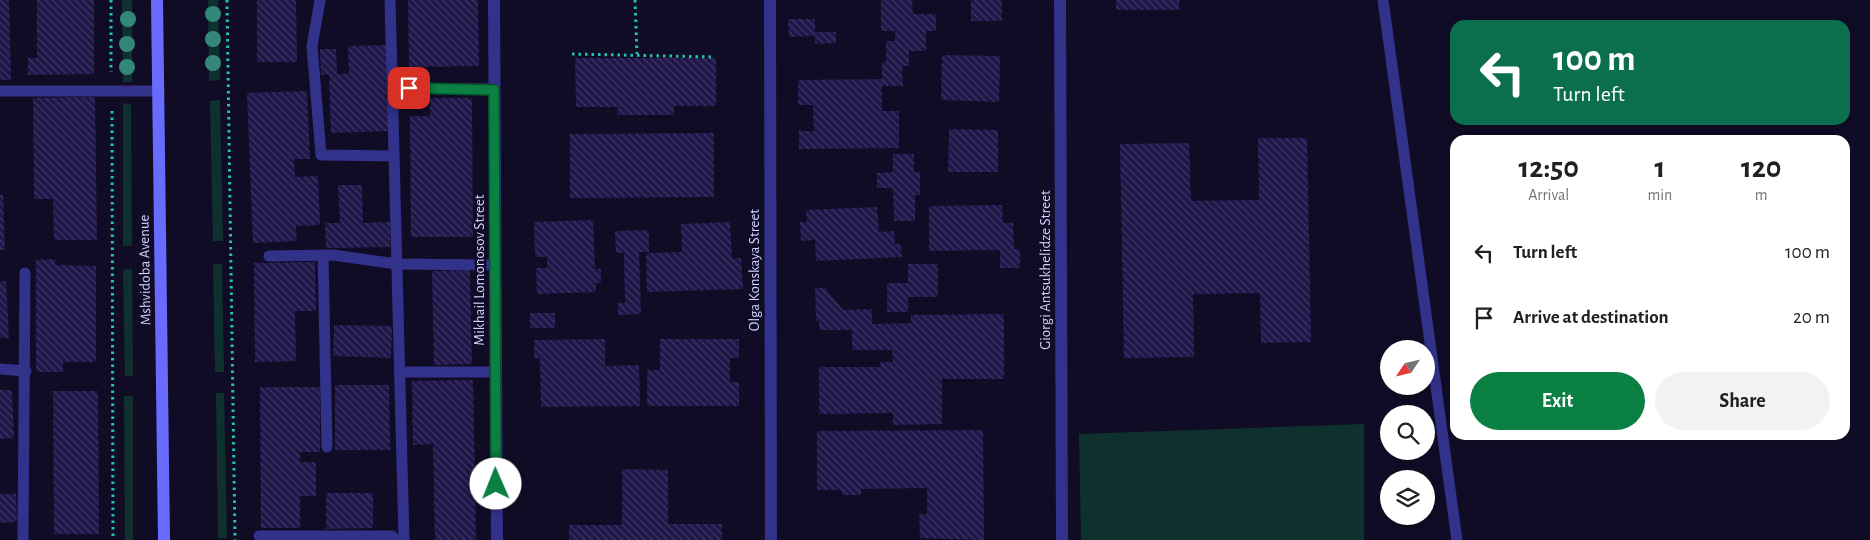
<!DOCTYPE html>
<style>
:root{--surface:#fff;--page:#f2f2f2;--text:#202124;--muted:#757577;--accent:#0b8043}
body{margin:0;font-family:"Alegreya Sans",sans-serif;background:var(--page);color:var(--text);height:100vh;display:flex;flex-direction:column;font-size:19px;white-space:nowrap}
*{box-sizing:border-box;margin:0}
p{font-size:16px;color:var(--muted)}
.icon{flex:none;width:28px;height:28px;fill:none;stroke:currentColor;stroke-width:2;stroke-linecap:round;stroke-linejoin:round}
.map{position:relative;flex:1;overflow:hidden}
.details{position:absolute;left:1450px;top:135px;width:400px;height:305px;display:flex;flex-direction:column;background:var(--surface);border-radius:15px;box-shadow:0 2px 8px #0003}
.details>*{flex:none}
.hud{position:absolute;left:1450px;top:20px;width:400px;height:105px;border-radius:15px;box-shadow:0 2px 8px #0003;background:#0b6e4f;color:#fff;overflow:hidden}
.needle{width:32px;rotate:235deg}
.buttons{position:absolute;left:1380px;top:340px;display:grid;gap:10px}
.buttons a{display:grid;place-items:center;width:55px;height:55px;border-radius:50%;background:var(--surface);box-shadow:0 2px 8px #0003;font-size:25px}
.pin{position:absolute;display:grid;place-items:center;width:42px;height:42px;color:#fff;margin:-21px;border-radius:10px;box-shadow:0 2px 8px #0006}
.me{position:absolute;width:55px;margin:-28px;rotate:359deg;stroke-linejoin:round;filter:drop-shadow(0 0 4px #0008)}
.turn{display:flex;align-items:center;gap:18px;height:105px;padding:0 20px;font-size:22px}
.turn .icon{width:65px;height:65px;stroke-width:2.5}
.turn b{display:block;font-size:35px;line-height:42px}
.eta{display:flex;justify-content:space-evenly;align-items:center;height:85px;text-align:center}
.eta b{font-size:30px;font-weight:700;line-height:35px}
.primary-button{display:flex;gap:10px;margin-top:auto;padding:10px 20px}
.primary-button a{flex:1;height:58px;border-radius:30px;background:var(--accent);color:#fff;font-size:20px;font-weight:700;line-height:58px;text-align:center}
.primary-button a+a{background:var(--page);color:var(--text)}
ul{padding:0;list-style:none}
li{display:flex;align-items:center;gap:15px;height:65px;padding:0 20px}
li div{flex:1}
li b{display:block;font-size:19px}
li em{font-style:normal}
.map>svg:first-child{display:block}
.grass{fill:#0f312e}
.building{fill:url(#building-back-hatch)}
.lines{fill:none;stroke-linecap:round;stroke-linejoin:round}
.path{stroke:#21c3b3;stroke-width:3;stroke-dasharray:2.5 4;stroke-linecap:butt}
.lane{stroke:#32328a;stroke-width:11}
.street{stroke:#32328a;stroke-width:12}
.secondary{stroke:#696bff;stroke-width:12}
.tree{fill:#33877a}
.route-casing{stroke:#07532c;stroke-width:12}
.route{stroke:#0b8043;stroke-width:9}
.labels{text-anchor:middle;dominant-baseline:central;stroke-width:5;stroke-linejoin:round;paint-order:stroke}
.street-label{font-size:15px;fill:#d5d2ff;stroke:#100c26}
</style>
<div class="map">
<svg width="1870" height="540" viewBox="0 0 1870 540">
<defs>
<pattern id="building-back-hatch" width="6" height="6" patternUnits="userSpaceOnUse" patternTransform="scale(1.25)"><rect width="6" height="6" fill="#1f1649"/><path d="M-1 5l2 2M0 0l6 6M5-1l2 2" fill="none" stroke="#3f3764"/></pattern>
</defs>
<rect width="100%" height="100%" fill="#100c26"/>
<g class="grass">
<path d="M122,0h10v82h-9z"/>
<path d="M208,0h10l2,80 -11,1z"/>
<path d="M220,100l3,141h-10l-3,-140z"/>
<path d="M123,103l8,1 1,142h-9z"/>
<path d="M213,264h9l2,108h-9z"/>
<path d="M132,269l1,107h-8l-2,-106z"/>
<path d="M216,393h8l3,145h-9z"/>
<path d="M124,396h9v144h-8z"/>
<path d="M1364,424v116h-283l-2,-106z"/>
</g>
<g class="building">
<path d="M0,0h9l2,80h-11z"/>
<path d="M37,0h57v74l-66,1v-17h9z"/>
<path d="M257,0h39l1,62h-40z"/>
<path d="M408,0h70l1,66 -70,1z"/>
<path d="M881,0h31l1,14h23v17h-10v20h-17v15h-7l1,20h-21v25h17v37l-100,1v-18h15l-1,-19v-7h-15v-25l84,-1v-16l4,-1v-21h9v-10h-14z"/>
<rect x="971" y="0" width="31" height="21"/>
<rect x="1116" y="0" width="63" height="10"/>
<path d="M788,19h27v13h21v11l-21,1v-8l-26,1z"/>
<path d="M388,45l2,86 -59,2 -2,-59 -8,1 -1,-26h16l1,25 12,-1 -1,-27z"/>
<path d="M942,55l58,1 -1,46 -58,-2z"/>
<path d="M575,58h141v48h-42v9h-57l1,-8h-42z"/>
<path d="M307,91l3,68h-16l1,18 23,-1 2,49 -24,1 1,15 -44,2 -6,-150z"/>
<path d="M95,97l2,143h-43l-1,-41h-19l-1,-101z"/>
<path d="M429,98h43l1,139h-62l-1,-121h20z"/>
<path d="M949,129l49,1v42h-50z"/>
<path d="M714,133v64l-144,1v-64z"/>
<path d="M1258,138h49l4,204 -50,1 -1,-50 -67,1 1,63 -70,1 -4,-214 69,-1 2,58 68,-1z"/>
<path d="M893,154h21v18h6v23h-5v26h-21l-1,-33h-16v-15l16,-1z"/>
<path d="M338,185h24l1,38 27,-1v25l-64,1 -1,-25h15z"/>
<path d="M0,195h3l2,55h-5z"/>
<path d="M1002,205l1,18h10l1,26h6v19h-20v-18l-71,1v-45z"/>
<path d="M877,207l2,25 15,-1 1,13h6l1,13 -86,4 -1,-21 -14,1 -1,-19h7l-1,-12z"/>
<path d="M593,220l2,49h6v14h-5v9l-59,2 -1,-26h11v-11h-12l-1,-35z"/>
<path d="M730,222l2,37 9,-1 2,31 -96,3 -1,-39 36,-1 -1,-28z"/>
<path d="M649,230v22h-10l2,62 -23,1v-12h7l-1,-50h-8l-1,-22z"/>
<path d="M55,259v6l41,1v96h-33v10h-27v-112z"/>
<path d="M315,262l1,49h-21l1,50 -41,1 -1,-99z"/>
<path d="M908,264h30v33h-30v15h-21v-29h21z"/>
<path d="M470,270l2,94 -38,1 -2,-94z"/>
<path d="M0,281h6l3,57h-9z"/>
<path d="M815,288h10l18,22 29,-1v15l39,-1v-8l93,-1v65h-62v45l-49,1v-12l-74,1v-47h62l-1,-5h13l-1,-12h-40v-20h-33v-9h-3z"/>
<rect x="530" y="313" width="25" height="15"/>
<path d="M334,325l58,1 -1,32 -58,-2z"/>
<path d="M605,339v27l34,-1 1,41 -99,1 -1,-49h-6v-18z"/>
<path d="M660,339h79v19h-9v24h9v24h-92v-36h13z"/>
<path d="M473,380l3,160h-41l-2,-96 -20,1 -1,-64z"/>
<path d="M335,385h54l1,65h-55z"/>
<path d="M260,387h60v65h-20v10h16v34h-16v32h-39z"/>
<path d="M0,390h12l2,48 -14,1z"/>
<path d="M53,391h45l1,143h-45z"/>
<path d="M983,430l1,110 -64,-2 -1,-24h8v-26l-66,1v6h-19l-1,-5h-24v-59z"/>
<path d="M622,469l46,1v54h54v16h-153v-15h53z"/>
<path d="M326,493h47v35l-47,1z"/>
<path d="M0,494h16l1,28 -17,1z"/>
</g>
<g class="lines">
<g class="path">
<path d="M111,0v72"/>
<path d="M227,0l8,540"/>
<path d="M635,0l2,54"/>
<path d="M572,54l143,3"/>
<path d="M112,111l1,429"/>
</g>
<g class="lane">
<path d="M320,0l-8,46 9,109 73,1"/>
<path d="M390,0l14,540"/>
<path d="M1383,0l74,540"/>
<path d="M392,88l102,1"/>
<path d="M0,91h159"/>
<path d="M323,255l4,192"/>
<path d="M269,256l64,-1 64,9 99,1"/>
<path d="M0,369l26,2"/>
<path d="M400,372h95"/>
<path d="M259,536h133l3,4"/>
<path d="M23,540l2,-267"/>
</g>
<g class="street">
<path d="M494,0l3,540"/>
<path d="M770,0l1,540"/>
<path d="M1060,0l2,540"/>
</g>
<path class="secondary" d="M157,0l7,540"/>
</g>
<g class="tree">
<circle cx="213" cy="14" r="8"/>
<circle cx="128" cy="19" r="8"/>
<circle cx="213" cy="39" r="8"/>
<circle cx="127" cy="44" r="8"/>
<circle cx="213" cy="63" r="8"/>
<circle cx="127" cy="67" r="8"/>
</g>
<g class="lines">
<g class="route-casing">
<path id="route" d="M409,88l85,2 2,394"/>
</g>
<use href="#route" class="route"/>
</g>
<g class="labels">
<g class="street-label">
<text transform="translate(145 270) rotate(-91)">Mshvidoba Avenue</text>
<text transform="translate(479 270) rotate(-90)">Mikhail Lomonosov Street</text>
<text transform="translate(754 270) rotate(-90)">Olga Konskaya Street</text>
<text transform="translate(1045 270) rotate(-90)">Giorgi Antsukhelidze Street</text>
</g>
</g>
</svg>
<div class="buttons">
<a><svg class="needle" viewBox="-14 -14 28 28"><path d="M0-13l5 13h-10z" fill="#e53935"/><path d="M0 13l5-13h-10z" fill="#757577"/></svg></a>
<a><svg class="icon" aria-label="search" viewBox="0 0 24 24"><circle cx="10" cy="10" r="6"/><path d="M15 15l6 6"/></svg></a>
<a><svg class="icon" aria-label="layers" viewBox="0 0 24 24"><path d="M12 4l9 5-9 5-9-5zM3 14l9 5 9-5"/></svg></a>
</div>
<div class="pin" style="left:409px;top:88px;background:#d93025"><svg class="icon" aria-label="arrive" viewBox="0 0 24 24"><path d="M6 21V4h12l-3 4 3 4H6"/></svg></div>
<svg class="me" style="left:496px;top:484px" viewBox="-20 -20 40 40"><circle r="19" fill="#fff"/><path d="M0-13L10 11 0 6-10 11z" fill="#0b8043"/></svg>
<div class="hud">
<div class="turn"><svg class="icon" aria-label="left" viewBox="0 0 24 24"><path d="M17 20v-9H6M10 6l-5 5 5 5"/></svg><div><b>100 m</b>Turn left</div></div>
</div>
<section class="details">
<div class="eta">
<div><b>12:50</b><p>Arrival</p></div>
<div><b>1</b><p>min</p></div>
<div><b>120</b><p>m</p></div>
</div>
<ul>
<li><svg class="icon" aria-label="left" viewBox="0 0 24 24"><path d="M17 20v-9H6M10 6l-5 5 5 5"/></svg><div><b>Turn left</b></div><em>100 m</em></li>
<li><svg class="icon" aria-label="arrive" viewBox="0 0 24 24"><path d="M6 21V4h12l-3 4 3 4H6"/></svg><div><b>Arrive at destination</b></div><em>20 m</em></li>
</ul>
<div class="primary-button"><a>Exit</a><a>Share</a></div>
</section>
</div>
